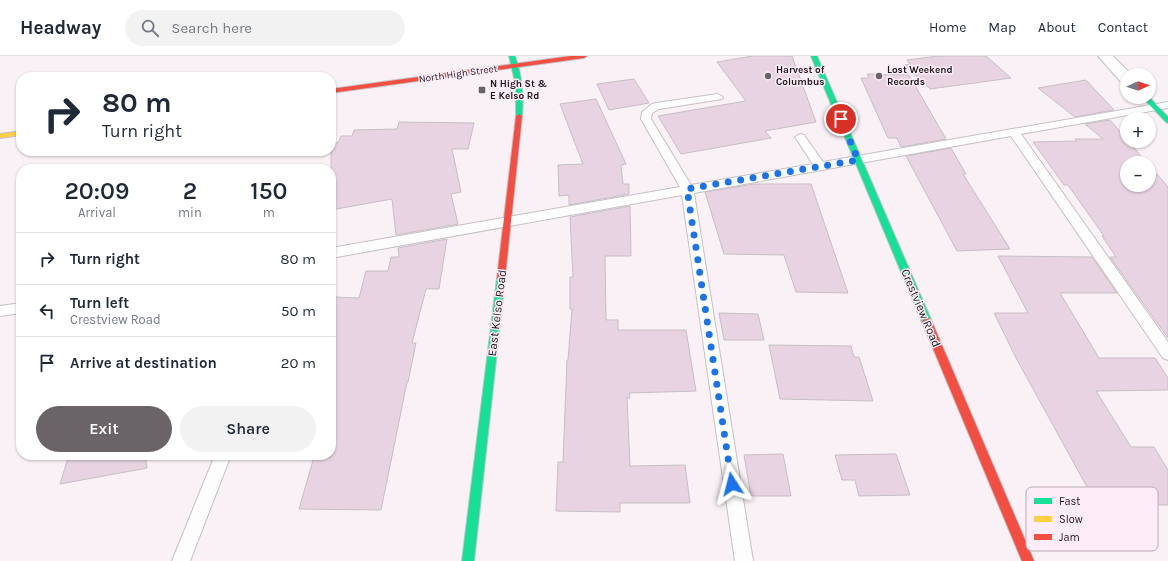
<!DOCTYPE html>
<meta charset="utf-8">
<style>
:root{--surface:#fff;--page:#f2f2f3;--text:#1f2937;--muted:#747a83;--line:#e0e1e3;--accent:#6a6367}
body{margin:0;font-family:Karla,sans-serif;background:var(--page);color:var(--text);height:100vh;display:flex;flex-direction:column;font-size:15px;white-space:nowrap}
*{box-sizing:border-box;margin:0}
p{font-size:13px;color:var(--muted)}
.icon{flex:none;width:22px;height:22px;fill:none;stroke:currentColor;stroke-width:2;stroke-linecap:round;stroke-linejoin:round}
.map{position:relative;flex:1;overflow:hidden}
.details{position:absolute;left:16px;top:108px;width:320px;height:296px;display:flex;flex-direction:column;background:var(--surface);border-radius:16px;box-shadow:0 1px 3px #0004}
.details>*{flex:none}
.hud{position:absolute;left:16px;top:16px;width:320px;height:84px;border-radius:16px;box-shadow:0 1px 3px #0004;background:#fff;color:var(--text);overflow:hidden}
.needle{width:26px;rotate:87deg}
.buttons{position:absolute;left:1120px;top:12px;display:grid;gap:8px}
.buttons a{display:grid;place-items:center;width:36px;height:36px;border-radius:50%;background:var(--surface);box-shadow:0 1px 3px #0004;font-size:20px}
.pin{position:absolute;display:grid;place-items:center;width:34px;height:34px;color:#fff;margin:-17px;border:2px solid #fff;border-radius:50%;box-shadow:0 1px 4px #0007}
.me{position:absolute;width:44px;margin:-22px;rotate:351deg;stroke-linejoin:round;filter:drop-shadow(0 0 3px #0008)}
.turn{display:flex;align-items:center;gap:14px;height:84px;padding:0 20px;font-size:18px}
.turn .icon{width:52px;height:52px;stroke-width:2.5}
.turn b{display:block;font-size:28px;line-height:34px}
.eta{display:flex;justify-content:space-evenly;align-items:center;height:68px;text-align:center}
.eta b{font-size:24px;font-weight:600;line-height:28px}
.primary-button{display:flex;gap:8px;margin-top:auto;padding:8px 20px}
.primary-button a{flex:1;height:46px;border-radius:24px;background:var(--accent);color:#fff;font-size:16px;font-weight:600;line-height:46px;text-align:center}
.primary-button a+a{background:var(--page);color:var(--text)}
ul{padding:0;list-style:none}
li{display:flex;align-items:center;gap:12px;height:52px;padding:0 20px;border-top:1px solid var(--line)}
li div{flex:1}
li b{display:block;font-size:15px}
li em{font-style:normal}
header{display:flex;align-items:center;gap:24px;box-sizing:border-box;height:56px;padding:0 20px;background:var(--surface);border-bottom:1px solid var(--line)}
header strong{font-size:19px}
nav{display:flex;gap:22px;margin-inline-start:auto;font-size:14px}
.search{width:280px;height:36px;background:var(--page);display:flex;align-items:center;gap:10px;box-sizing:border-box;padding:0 14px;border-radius:22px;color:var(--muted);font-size:15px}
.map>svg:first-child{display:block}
.building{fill:#e8d3e2;stroke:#c7bfc4}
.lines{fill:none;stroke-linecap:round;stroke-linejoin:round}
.lane-casing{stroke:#c7c0c4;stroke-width:2}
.street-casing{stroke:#c7c0c4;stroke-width:2}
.fast-casing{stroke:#c7c0c4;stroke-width:2}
.slow-casing{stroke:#c7c0c4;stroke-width:2}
.jam-casing{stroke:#c7c0c4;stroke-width:2}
.lane{fill:#fefdfe;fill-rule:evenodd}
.street{fill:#fefdfe;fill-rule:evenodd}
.fast{fill:#16e098;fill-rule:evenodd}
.slow{fill:#ffcf43;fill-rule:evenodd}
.jam{fill:#f24e42;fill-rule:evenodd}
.route{stroke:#1a73e8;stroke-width:7;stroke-dasharray:0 12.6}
.poi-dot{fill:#6a6367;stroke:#feedf8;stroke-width:1.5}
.labels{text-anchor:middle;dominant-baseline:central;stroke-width:3;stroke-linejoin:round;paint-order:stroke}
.far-poi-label{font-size:10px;font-weight:bold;fill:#1d161a;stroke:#feedf8;text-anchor:start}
.far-street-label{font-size:10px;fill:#1d161a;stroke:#feedf8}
.street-label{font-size:12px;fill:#1d161a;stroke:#feedf8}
.key{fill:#feedf8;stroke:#baacb5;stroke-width:1}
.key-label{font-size:11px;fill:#1d161a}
</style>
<header>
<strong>Headway</strong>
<div class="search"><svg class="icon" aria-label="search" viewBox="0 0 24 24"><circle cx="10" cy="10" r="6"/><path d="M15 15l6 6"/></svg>Search here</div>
<nav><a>Home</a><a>Map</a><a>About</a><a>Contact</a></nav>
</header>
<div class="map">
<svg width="1168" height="505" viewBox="0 0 1168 505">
<rect width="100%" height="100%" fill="#faf1f7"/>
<g class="building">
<path d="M753,0h39l24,66 -51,9 6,7 -90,16 -23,-38 88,-15 -29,-39z"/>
<path d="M938,0h48l25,22 -81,11 -25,-24 5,-1 -3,-4z"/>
<path d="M867,18l42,1 37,64 -45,8 -4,-9h-9l-27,-60h8z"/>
<path d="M634,23l15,24 -40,7 -12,-26z"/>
<path d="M1086,24l28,30 -39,7 -37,-29z"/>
<path d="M596,43l30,65 -5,1 2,19h6v10l-60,11v-10l-10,1 -1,-31 25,-1 -23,-60z"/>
<path d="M1110,64l37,43h-20v22h22v-20l19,22v151l-58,-81h6l-14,-21h2l-36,-51h-4l-31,-43 44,-1 -2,-2h28l-18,-15z"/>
<path d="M399,66l75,1 -6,26h-16l9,43 -10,2 7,30 -62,11 -4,-36 -61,11v-67h7l3,-7h11l2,-6 43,-1z"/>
<path d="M951,92l15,26h-3l47,75 -53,2 -51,-95z"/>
<path d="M754,128h57l37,109 -52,-1 -12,-37 -60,-1 -19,-62z"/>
<path d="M630,150l1,50h-26l1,64h12v10h68l10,61 -67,2 1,5h-3l3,68 55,-1 5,38h-70v9l-64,-1 2,-49h5l4,-102h1l4,-51h-2v-32h3l-3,-60z"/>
<path d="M447,183l-8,50h-13l-14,54h4l-8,39h-1l-26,128 -82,-1 15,-52h17v-149l4,-11 24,1 7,-27h22l3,-14h8l-1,-9z"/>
<path d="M998,200l94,1 25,36h-57l39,65h56l13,20v12l-72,1 35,56h23l14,23v35h-32l5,11h-38l-87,-158 -22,-45h34z"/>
<path d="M719,257l39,1 6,26h-40z"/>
<path d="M769,289l82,1 3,11h5l14,44 -93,-2z"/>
<path d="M783,398l8,42h-40l-7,-41z"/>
<path d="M896,398l14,41 -51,1 -4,-16h-13l-7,-25z"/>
<path d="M69,399h76l2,13 -87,16z"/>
</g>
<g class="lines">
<g class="lane-casing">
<g id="lane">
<path d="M718,38l5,3 -1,2 -63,10 -7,4 -1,6 40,66 122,-21 -18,-27 5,-3 4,1 19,27 345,-60v6l-147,26 147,208v18l-5,-2 -152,-222 -317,57 59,368h-18l-53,-366 -351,63v-10l349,-61 -39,-68 1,-7 10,-8 4,-1z"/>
<path d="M21,247v10l-21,3v-10z"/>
<path d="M215,399h16l-41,106h-18z"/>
</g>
</g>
<g class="street-casing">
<path id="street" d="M1098,0h15l19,19h-5v9l-6,-2z"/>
</g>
<g class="fast-casing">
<g id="fast">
<path d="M509,0h6c7,20 9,39 7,60l-3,2 -3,-2v-30z"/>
<path d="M811,0h6l115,266 -2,3h-6l-2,-3z"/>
<path d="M1142,41h7l19,20v6l-2,-1z"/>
<path d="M501,219l4,3 -31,283h-12l35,-283z"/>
</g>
</g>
<g class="slow-casing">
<path id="slow" d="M21,75v4l-21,3v-4z"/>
</g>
<g class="jam-casing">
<g id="jam">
<path d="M571,0h16l-3,2 -253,35v-4z"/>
<path d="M519,58l3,2 -17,162 -4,3 -4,-3 19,-162z"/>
<path d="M927,262l3,1 2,3 102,239h-12l-100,-239 2,-3z"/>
</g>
</g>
<use href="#lane" class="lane"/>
<use href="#street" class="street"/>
<use href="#fast" class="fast"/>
<use href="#slow" class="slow"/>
<use href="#jam" class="jam"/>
</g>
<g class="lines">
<path class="route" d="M732,428l-45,-295 171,-29 -17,-41"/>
</g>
<g class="poi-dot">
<circle cx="768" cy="20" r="4"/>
<circle cx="879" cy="20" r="4"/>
<rect x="478" y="30" width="8" height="8" rx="2"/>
</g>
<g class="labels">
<g class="far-poi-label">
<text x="776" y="14">Harvest of<tspan x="776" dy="12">Columbus</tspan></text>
<text x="887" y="14">Lost Weekend<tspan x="887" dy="12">Records</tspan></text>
<text x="490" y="28">N High St &amp;<tspan x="490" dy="12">E Kelso Rd</tspan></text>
</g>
<g class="far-street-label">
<text transform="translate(458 18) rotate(-8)">North High Street</text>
</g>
<g class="street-label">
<text transform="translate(921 252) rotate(67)">Crestview Road</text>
<text transform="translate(497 257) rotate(-83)">East Kelso Road</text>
</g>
</g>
<rect x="1026" y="431" width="132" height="64" rx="6" class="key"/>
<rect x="1034" y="442" width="18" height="6" fill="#16e098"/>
<rect x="1034" y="460" width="18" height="6" fill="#ffcf43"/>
<rect x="1034" y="478" width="18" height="6" fill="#f24e42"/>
<g class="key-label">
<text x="1059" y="449">Fast</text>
<text x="1059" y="467">Slow</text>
<text x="1059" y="485">Jam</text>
</g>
</svg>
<div class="buttons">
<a><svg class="needle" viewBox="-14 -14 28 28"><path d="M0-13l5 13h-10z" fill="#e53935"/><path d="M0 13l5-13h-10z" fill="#747a83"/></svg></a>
<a>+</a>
<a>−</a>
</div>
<div class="pin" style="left:841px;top:63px;background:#d93025"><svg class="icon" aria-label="arrive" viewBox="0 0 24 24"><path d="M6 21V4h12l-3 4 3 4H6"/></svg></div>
<svg class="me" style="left:732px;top:428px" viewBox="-20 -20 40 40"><path d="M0-17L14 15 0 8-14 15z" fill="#1a73e8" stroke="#fff" stroke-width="4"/></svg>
<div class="hud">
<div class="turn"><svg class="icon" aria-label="right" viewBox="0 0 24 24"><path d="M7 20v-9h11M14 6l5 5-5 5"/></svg><div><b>80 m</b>Turn right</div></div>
</div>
<section class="details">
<div class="eta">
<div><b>20:09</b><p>Arrival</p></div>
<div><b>2</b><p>min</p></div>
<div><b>150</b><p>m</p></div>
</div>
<ul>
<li><svg class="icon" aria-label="right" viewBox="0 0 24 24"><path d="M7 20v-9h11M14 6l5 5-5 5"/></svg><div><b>Turn right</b></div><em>80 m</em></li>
<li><svg class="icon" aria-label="left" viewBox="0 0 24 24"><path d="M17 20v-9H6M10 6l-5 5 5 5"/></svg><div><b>Turn left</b><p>Crestview Road</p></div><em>50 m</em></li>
<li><svg class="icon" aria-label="arrive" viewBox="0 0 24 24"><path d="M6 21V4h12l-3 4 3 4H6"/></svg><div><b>Arrive at destination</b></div><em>20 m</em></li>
</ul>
<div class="primary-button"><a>Exit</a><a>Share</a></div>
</section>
</div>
